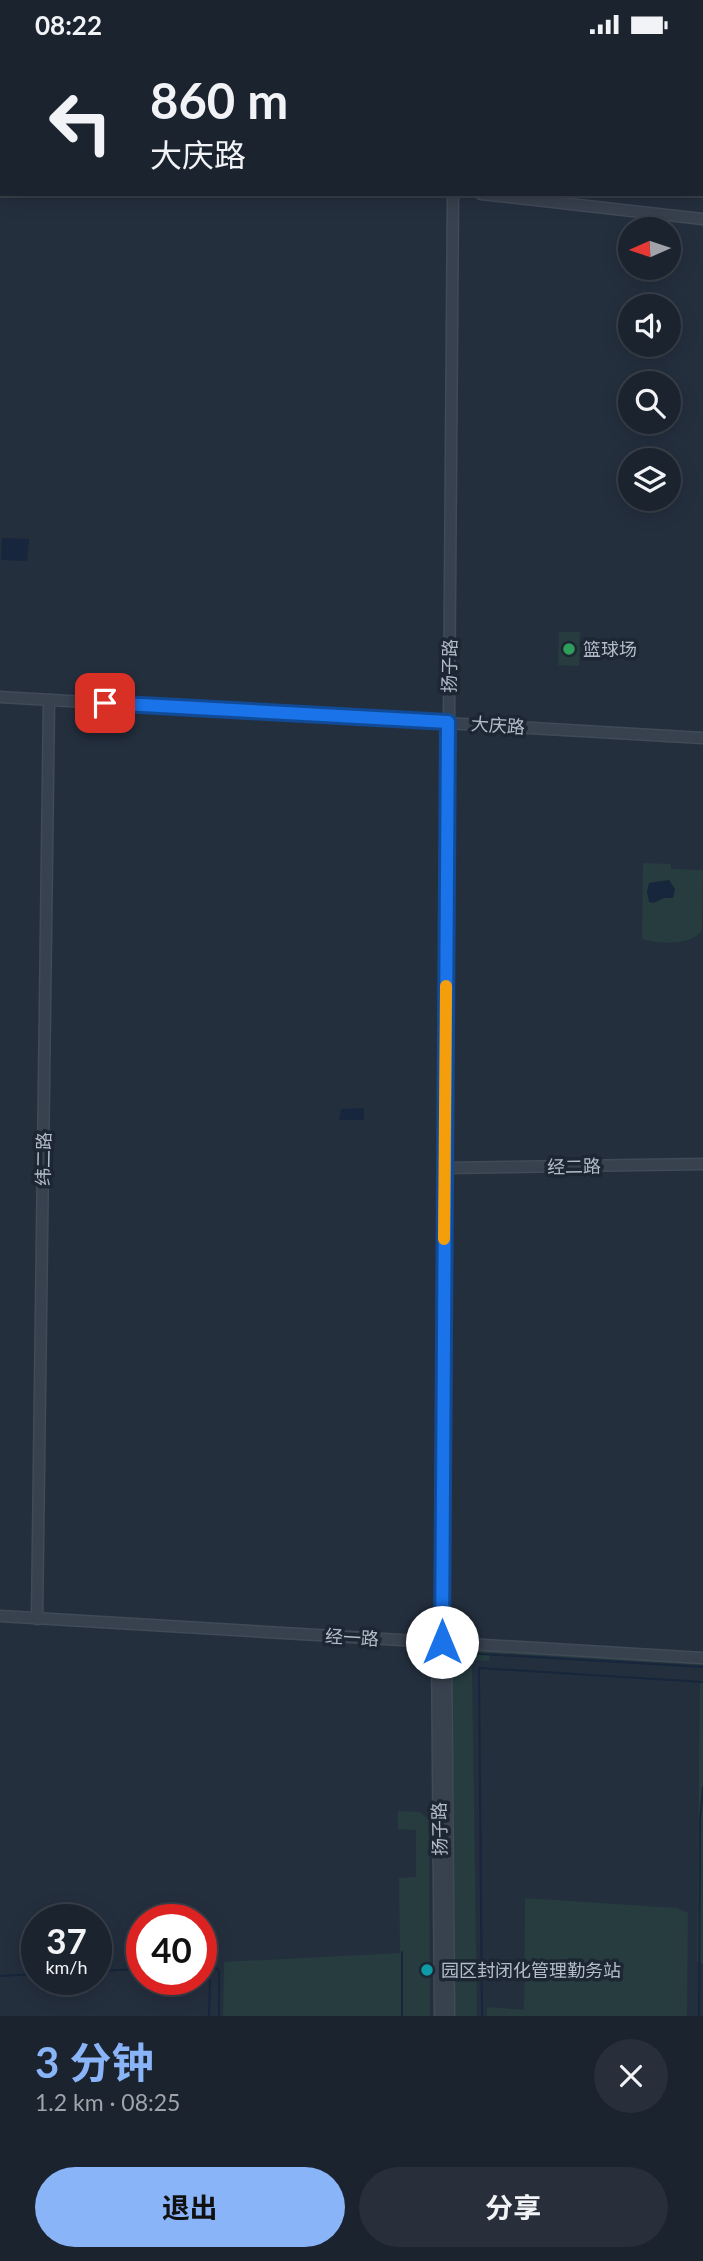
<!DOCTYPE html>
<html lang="zh">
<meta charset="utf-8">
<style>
:root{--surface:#1b232e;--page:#282f3a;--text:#f1f3f6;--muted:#a0a4aa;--line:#39404a;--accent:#8ab4f8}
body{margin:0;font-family:Lato,"Noto Sans SC",sans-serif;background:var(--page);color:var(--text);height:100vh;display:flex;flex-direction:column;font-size:26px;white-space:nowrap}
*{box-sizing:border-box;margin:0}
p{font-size:23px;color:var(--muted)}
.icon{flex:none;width:38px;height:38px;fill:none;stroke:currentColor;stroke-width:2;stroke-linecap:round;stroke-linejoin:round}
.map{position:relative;height:1967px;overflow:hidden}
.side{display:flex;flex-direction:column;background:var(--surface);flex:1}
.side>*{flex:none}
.guide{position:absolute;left:0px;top:0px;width:704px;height:147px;box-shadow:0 4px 18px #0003,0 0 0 2px var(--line);background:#1b232e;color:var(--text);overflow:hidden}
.needle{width:46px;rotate:267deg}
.fabs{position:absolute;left:618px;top:168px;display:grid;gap:14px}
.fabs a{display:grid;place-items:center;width:63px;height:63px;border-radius:50%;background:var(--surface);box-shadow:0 4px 18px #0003,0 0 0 2px var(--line);font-size:35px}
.speed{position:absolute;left:21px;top:1855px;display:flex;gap:14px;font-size:35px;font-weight:700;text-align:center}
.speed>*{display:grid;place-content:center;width:91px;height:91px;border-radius:50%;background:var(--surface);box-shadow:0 4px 18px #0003,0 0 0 2px var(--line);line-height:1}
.speed small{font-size:18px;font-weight:400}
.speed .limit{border:10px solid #d22;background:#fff;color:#111}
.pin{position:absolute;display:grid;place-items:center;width:60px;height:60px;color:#fff;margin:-30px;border-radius:14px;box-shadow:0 4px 10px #0006}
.me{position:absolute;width:77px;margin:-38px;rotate:0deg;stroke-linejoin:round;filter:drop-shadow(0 0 5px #0008)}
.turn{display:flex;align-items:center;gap:24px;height:147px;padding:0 35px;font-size:32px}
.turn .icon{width:91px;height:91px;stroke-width:2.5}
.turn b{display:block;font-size:49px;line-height:60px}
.round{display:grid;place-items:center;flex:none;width:74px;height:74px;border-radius:37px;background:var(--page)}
.head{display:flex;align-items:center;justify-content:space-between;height:119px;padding:0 35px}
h1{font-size:42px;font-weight:700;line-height:52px;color:var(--accent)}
.primary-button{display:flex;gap:14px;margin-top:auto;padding:14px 35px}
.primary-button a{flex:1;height:80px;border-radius:42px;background:var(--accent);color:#111;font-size:28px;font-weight:700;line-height:80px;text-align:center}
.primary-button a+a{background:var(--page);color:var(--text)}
.status{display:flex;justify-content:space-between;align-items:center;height:49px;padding:0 35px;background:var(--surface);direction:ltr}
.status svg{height:19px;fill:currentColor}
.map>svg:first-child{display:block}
.green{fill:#263c3f}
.water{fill:#17263c}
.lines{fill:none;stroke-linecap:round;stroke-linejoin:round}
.stream{stroke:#17263c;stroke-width:2}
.tertiary-casing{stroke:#414a57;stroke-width:13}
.tertiary{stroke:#38414e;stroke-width:10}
.route-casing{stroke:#114b97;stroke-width:18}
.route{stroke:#1a73e8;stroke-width:12}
.slow{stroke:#f59e0b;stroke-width:12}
.leisure-dot{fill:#2e9e5b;stroke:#1d2633;stroke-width:2.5}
.culture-dot{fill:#0f9aa8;stroke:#1d2633;stroke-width:2.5}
.labels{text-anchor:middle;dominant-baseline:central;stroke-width:7;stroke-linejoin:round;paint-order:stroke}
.poi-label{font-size:18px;fill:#b4bcc9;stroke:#1d2633;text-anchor:start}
.street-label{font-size:18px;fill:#b4bcc9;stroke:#1d2633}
</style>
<div class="status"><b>08:22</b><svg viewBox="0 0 49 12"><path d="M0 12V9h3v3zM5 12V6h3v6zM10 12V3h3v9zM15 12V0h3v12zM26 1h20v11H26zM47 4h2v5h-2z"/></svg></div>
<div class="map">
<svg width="703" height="1967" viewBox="0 0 703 1967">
<rect width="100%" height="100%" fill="#242f3e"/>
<g class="green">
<path d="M559,583h21l-1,34 -21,-1z"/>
<path d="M643,814l28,1v5l32,1 -1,60c-11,16 -43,14 -60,9z"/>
<path d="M460,1599l243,14v3l-213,-12 -1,8 -15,-1 -2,7 5,349h-22l-3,-359 1,-5z"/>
<path d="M700,1631h3v284l-6,-2z"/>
<path d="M398,1762l22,1 9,8 1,196h-207l1,-54 176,-9 -1,-75 17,-1v-47l-18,-1z"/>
<path d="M525,1849l152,10 11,5 -1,103h-200v-9l37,3z"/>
</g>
<g class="water">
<path d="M2,489l27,1 -2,22 -26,-1z"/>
<path d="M669,831l6,9 -2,9h-9l-11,5 -4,-1 -2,-10 2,-9z"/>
<path d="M364,1059v12h-25l2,-11z"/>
</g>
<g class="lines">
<g class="stream">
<path d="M465,1604l238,14"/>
<path d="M402,1903v64"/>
<path d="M201,1919h15l3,3v45"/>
<path d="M96,1922l46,-2"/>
<path d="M0,1927l37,-2"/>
<path d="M209,1967l1,-36"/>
<path d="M482,1967l-3,-348 224,14"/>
<path d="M699,1967l1,-196 3,-33"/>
</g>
<g class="tertiary-casing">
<g id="tertiary">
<path d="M455,2v-2"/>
<path d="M0,94h2"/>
<path d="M481,145l222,25"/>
<path d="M0,648l703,41"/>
<path d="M445,1119l258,-4"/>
<path d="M0,1567l703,42"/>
<path d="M37,1570l12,-919"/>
<path d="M437,1593l3,374"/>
<path d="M442,1593l11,-1448"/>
<path d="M446,1593l3,374"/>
</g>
</g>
<use href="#tertiary" class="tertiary"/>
</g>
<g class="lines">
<g class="route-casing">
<path id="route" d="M105,654l343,19 -6,920"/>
</g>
<use href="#route" class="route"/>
<path class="slow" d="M444,1190l2,-253"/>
</g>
<circle class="leisure-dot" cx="569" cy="600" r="7"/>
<circle class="culture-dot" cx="427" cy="1921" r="7"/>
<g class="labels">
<g class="poi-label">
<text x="583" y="600">篮球场</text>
<text x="441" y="1921">园区封闭化管理勤务站</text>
</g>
<g class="street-label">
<text transform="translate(449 617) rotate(-89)">扬子路</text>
<text transform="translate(498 676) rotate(4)">大庆路</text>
<text transform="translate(43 1110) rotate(-89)">纬二路</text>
<text transform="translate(574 1117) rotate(-1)">经二路</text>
<text transform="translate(352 1588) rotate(3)">经一路</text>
<text transform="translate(439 1780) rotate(-91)">扬子路</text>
</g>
</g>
</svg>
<div class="fabs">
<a><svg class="needle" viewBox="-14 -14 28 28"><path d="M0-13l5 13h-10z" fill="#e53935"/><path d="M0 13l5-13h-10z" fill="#a0a4aa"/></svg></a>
<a><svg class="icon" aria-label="sound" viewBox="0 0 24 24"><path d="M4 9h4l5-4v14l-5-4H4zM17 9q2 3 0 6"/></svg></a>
<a><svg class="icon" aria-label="search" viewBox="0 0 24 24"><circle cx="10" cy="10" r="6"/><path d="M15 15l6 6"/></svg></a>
<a><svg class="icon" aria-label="layers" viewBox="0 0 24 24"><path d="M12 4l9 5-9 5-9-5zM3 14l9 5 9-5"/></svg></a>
</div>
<div class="speed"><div>37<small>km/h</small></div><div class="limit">40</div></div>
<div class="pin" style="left:105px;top:654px;background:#d93025"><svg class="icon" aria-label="arrive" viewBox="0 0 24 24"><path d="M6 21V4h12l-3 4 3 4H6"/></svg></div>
<svg class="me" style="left:442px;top:1593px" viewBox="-20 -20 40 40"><circle r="19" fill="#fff"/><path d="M0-13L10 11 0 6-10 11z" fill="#1a73e8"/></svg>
<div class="guide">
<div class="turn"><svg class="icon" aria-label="left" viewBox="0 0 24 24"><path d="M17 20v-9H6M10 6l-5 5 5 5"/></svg><div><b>860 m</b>大庆路</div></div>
</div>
</div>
<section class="side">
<div class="head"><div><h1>3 分钟</h1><p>1.2 km · 08:25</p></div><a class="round"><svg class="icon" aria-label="close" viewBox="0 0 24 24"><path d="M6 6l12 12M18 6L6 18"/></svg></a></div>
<div class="primary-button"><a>退出</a><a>分享</a></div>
</section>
